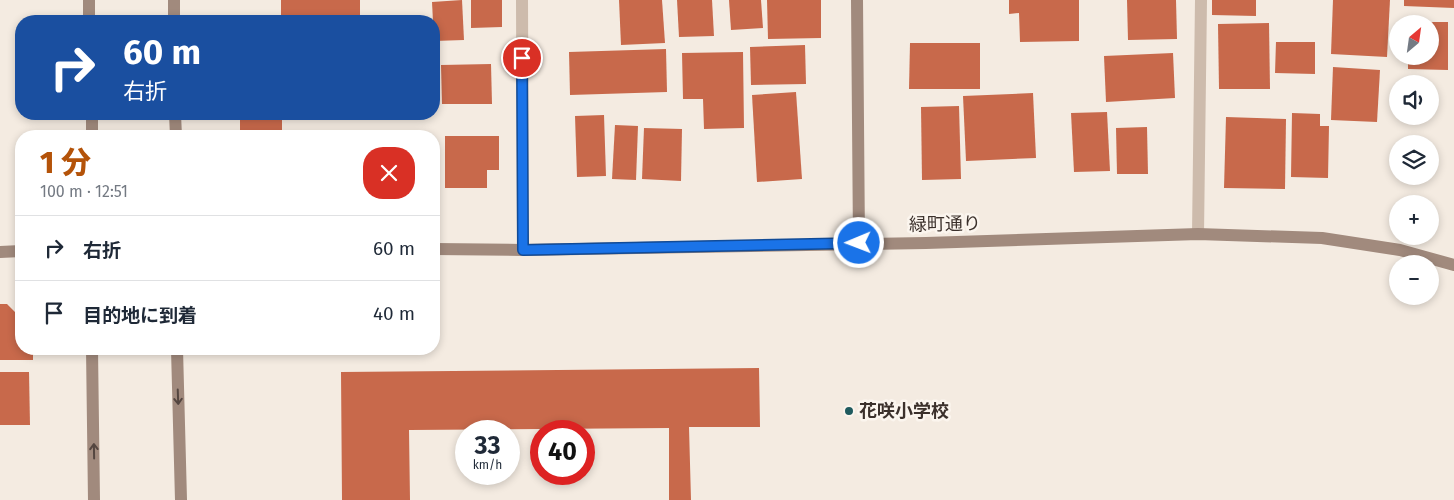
<!DOCTYPE html>
<html lang="ja">
<meta charset="utf-8">
<style>
:root{--surface:#fff;--page:#f2f2f3;--text:#1f2937;--muted:#747a83;--line:#e0e1e3;--accent:#b45309}
body{margin:0;font-family:"Fira Sans","Noto Sans JP",sans-serif;background:var(--page);color:var(--text);height:100vh;display:flex;flex-direction:column;font-size:19px;white-space:nowrap}
*{box-sizing:border-box;margin:0}
p{font-size:16px;color:var(--muted)}
.icon{flex:none;width:28px;height:28px;fill:none;stroke:currentColor;stroke-width:2;stroke-linecap:round;stroke-linejoin:round}
.map{position:relative;flex:1;overflow:hidden}
.panel{position:absolute;left:15px;top:130px;width:425px;height:225px;display:flex;flex-direction:column;background:var(--surface);border-radius:20px;box-shadow:0 2px 8px #0003}
.panel>*{flex:none}
.guide{position:absolute;left:15px;top:15px;width:425px;height:105px;border-radius:20px;box-shadow:0 2px 8px #0003;background:#1a4fa0;color:#fff;overflow:hidden}
.needle{width:32px;rotate:29deg}
.controls{position:absolute;left:1389px;top:15px;display:grid;gap:10px}
.controls a{display:grid;place-items:center;width:50px;height:50px;border-radius:50%;background:var(--surface);box-shadow:0 2px 8px #0003;font-size:25px}
.speed{position:absolute;left:455px;top:420px;display:flex;gap:10px;font-size:25px;font-weight:700;text-align:center}
.speed>*{display:grid;place-content:center;width:65px;height:65px;border-radius:50%;background:var(--surface);box-shadow:0 2px 8px #0003;line-height:1}
.speed small{font-size:12px;font-weight:400}
.speed .limit{border:8px solid #d22;background:#fff;color:#111}
.pin{position:absolute;display:grid;place-items:center;width:42px;height:42px;color:#fff;margin:-21px;border:2px solid #fff;border-radius:50%;box-shadow:0 1px 5px #0007}
.me{position:absolute;width:55px;margin:-28px;rotate:269deg;stroke-linejoin:round;filter:drop-shadow(0 0 4px #0008)}
.turn{display:flex;align-items:center;gap:18px;height:105px;padding:0 25px;font-size:22px}
.turn .icon{width:65px;height:65px;stroke-width:2.5}
.turn b{display:block;font-size:35px;line-height:42px}
.round{display:grid;place-items:center;flex:none;width:52px;height:52px;border-radius:20px;background:var(--page)}
.head{display:flex;align-items:center;justify-content:space-between;height:85px;padding:0 25px}
h1{font-size:30px;font-weight:800;line-height:38px;color:var(--accent)}
ul{padding:0;list-style:none}
li{display:flex;align-items:center;gap:15px;height:65px;padding:0 25px;border-top:1px solid var(--line)}
li div{flex:1}
li b{display:block;font-size:19px}
li em{font-style:normal}
.map>svg:first-child{display:block}
.building{fill:#c8694b}
.lines{fill:none;stroke-linecap:round;stroke-linejoin:round}
.street{stroke:#cdbbac;stroke-width:12}
.secondary{stroke:#a18a7d;stroke-width:12}
.oneway{stroke:#544640}
.route-casing{stroke:#114b97;stroke-width:12}
.route{stroke:#1a73e8;stroke-width:9}
.poi-dot{fill:#1f5a5e;stroke:#fbf5ee;stroke-width:2}
.labels{text-anchor:middle;dominant-baseline:central;stroke-width:5;stroke-linejoin:round;paint-order:stroke}
.street-label{font-size:18px;fill:#3b302b;stroke:#fbf5ee}
.poi-label{font-size:18px;font-weight:bold;fill:#3b302b;stroke:#fbf5ee;text-anchor:start}
</style>
<div class="map">
<svg width="1454" height="500" viewBox="0 0 1454 500">
<rect width="100%" height="100%" fill="#f4ebe1"/>
<g class="building">
<rect x="281" y="0" width="79" height="21"/>
<path d="M462,0l2,40 -30,1 -2,-39z"/>
<path d="M471,0h31v27l-31,1z"/>
<path d="M619,0h43l3,43 -44,2z"/>
<path d="M677,0h35l2,36 -35,1z"/>
<path d="M729,0h32l2,28 -32,2z"/>
<path d="M767,0h54v38l-53,1z"/>
<path d="M1009,0h70v41l-59,1 -1,-29 -10,1z"/>
<path d="M1127,0h49l1,39 -49,1z"/>
<path d="M1212,0h44v16l-44,-1z"/>
<path d="M1333,0h57l-3,57 -56,-3z"/>
<path d="M1404,0h50v8l-50,-2z"/>
<path d="M1430,22h18v48l-40,-1v-13h22z"/>
<path d="M1269,23l1,66h-51l-1,-65z"/>
<path d="M1276,42h39v32l-40,-1z"/>
<path d="M910,43h70v46h-71z"/>
<path d="M805,45l1,39 -55,1 -1,-38z"/>
<path d="M666,49l1,43 -97,3 -1,-43z"/>
<path d="M743,52l1,76 -40,1 -1,-30h-20l-1,-46z"/>
<path d="M1173,53l2,45 -69,4 -2,-46z"/>
<path d="M491,64l1,40h-50l-1,-39z"/>
<path d="M1333,67l47,3 -3,52 -46,-2z"/>
<path d="M796,92l6,87 -45,3 -5,-87z"/>
<path d="M1033,93l3,65 -70,3 -3,-65z"/>
<path d="M959,106l2,73 -39,1 -1,-73z"/>
<path d="M1107,112l3,59 -36,1 -3,-59z"/>
<path d="M1292,113l28,1v12h9l-1,52 -37,-1z"/>
<rect x="240" y="114" width="42" height="22"/>
<path d="M604,115l2,61 -29,1 -2,-61z"/>
<path d="M1226,117l60,2 -1,70 -61,-1z"/>
<path d="M615,125l23,1 -2,54 -24,-1z"/>
<path d="M1147,127l1,47h-31l-1,-46z"/>
<path d="M644,128l38,1 -1,52 -39,-2z"/>
<path d="M445,136h54v34h-12v18h-42z"/>
<path d="M0,304h7l14,14v31h12v11h-33z"/>
<path d="M759,368l1,59h-71l2,73h-22v-72l-260,2 1,70h-68l-1,-128z"/>
<path d="M0,372h29l1,53h-30z"/>
</g>
<g class="lines">
<g class="street">
<path d="M522,0l1,250"/>
<path d="M1198,234l3,-234"/>
</g>
<g class="secondary">
<path d="M89,0v21"/>
<path d="M174,0v21"/>
<path d="M857,0l2,243"/>
<path d="M92,114v22"/>
<path d="M175,114l1,22"/>
<path d="M434,249l89,1 403,-7 272,-9 124,4 78,12 54,15"/>
<path d="M0,252l21,-1"/>
<path d="M92,349l2,151"/>
<path d="M177,349l4,151"/>
</g>
</g>
<defs><path id="oneway-shaft" d="M-6 0H5M1.5-3L5.5 0L1.5 3" fill="none" stroke-width="1.6" stroke-linecap="round" stroke-linejoin="round" transform="scale(1.25)"/></defs>
<g class="oneway">
<use href="#oneway-shaft" transform="translate(178 397) rotate(88)"/>
<use href="#oneway-shaft" transform="translate(94 451) rotate(-91)"/>
</g>
<g class="lines">
<g class="route-casing">
<path id="route" d="M522,58l1,192 336,-7"/>
</g>
<use href="#route" class="route"/>
</g>
<circle class="poi-dot" cx="849" cy="411" r="5"/>
<g class="labels">
<g class="street-label">
<text transform="translate(945 224) rotate(-1)">緑町通り</text>
</g>
<g class="poi-label">
<text x="859" y="411">花咲小学校</text>
</g>
</g>
</svg>
<div class="controls">
<a><svg class="needle" viewBox="-14 -14 28 28"><path d="M0-13l5 13h-10z" fill="#e53935"/><path d="M0 13l5-13h-10z" fill="#747a83"/></svg></a>
<a><svg class="icon" aria-label="sound" viewBox="0 0 24 24"><path d="M4 9h4l5-4v14l-5-4H4zM17 9q2 3 0 6"/></svg></a>
<a><svg class="icon" aria-label="layers" viewBox="0 0 24 24"><path d="M12 4l9 5-9 5-9-5zM3 14l9 5 9-5"/></svg></a>
<a>+</a>
<a>−</a>
</div>
<div class="speed"><div>33<small>km/h</small></div><div class="limit">40</div></div>
<div class="pin" style="left:522px;top:58px;background:#d93025"><svg class="icon" aria-label="arrive" viewBox="0 0 24 24"><path d="M6 21V4h12l-3 4 3 4H6"/></svg></div>
<svg class="me" style="left:859px;top:243px" viewBox="-20 -20 40 40"><circle r="17" fill="#1a73e8" stroke="#fff" stroke-width="3"/><path d="M0-11L8 9 0 5-8 9z" fill="#fff"/></svg>
<div class="guide">
<div class="turn"><svg class="icon" aria-label="right" viewBox="0 0 24 24"><path d="M7 20v-9h11M14 6l5 5-5 5"/></svg><div><b>60 m</b>右折</div></div>
</div>
<section class="panel">
<div class="head"><div><h1>1 分</h1><p>100 m · 12:51</p></div><a class="round" style="background:#d93025;color:#fff"><svg class="icon" aria-label="close" viewBox="0 0 24 24"><path d="M6 6l12 12M18 6L6 18"/></svg></a></div>
<ul>
<li><svg class="icon" aria-label="right" viewBox="0 0 24 24"><path d="M7 20v-9h11M14 6l5 5-5 5"/></svg><div><b>右折</b></div><em>60 m</em></li>
<li><svg class="icon" aria-label="arrive" viewBox="0 0 24 24"><path d="M6 21V4h12l-3 4 3 4H6"/></svg><div><b>目的地に到着</b></div><em>40 m</em></li>
</ul>
</section>
</div>
